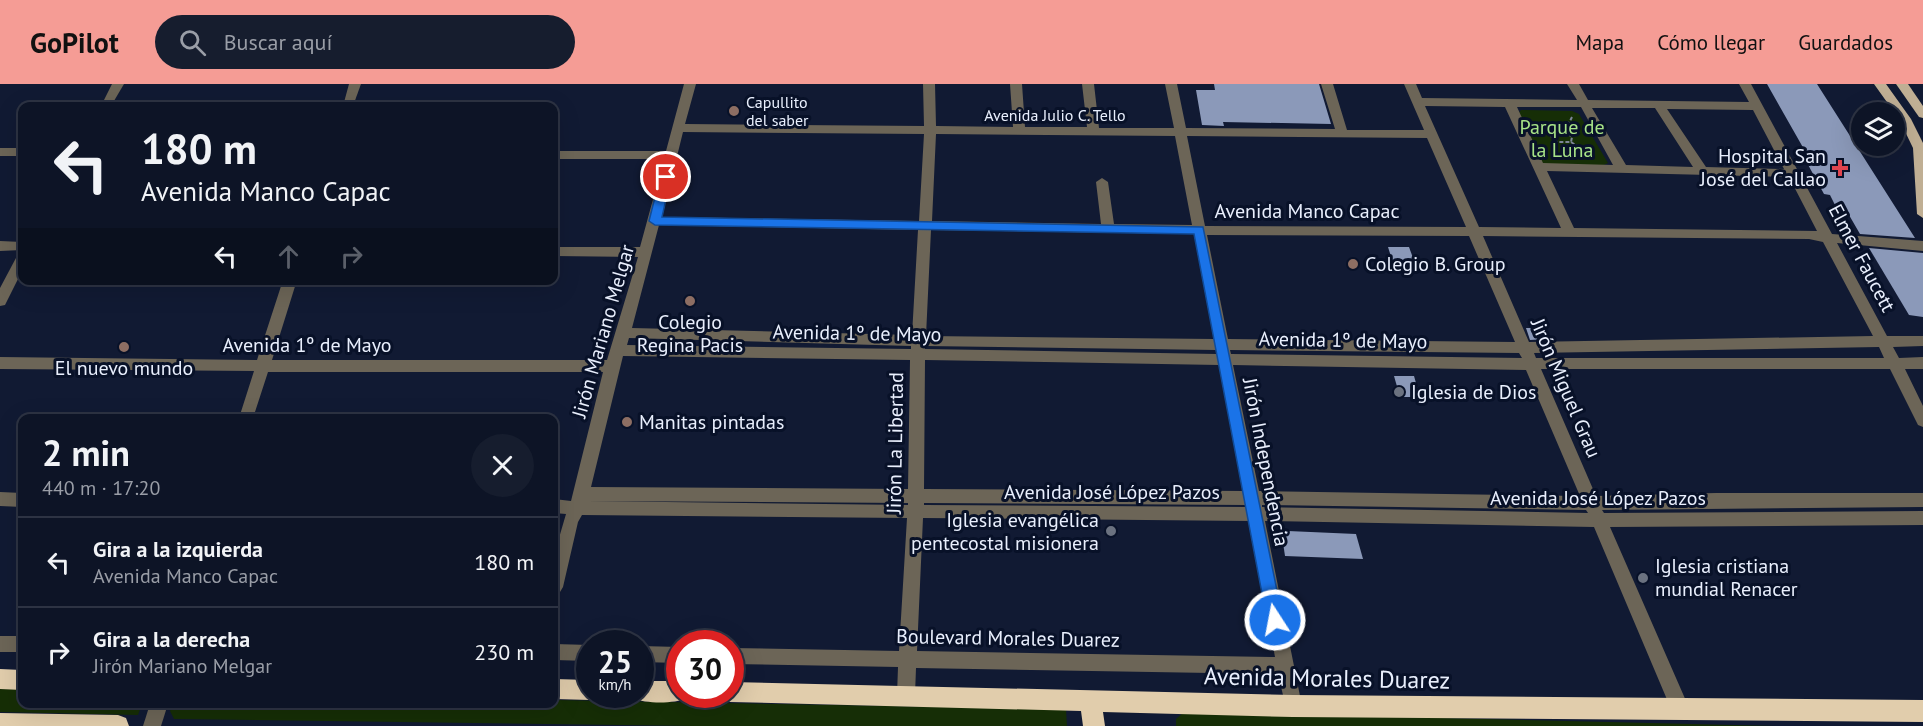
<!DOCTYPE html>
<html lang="es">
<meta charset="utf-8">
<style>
:root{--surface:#0d1426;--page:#161d2e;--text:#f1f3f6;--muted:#9a9ea7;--line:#2d3343;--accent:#f59c95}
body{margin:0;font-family:"PT Sans",sans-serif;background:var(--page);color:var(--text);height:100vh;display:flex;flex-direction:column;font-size:22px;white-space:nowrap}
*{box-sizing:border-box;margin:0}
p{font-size:20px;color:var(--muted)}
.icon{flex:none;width:33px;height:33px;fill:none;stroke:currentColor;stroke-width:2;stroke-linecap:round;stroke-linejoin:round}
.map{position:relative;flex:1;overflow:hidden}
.details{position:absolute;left:18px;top:330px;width:540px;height:294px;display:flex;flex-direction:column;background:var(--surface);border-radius:12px;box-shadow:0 6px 24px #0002,0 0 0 2px var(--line)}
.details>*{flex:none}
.banner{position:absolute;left:18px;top:18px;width:540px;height:183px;border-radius:12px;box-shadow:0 6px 24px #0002,0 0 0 2px var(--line);background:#0d1426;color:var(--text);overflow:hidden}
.fabs{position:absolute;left:1851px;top:18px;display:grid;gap:12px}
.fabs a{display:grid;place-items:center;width:54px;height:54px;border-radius:50%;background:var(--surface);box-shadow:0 6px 24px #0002,0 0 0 2px var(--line);font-size:30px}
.speed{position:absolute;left:576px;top:546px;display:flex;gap:12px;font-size:30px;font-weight:700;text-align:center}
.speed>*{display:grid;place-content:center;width:78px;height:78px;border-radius:50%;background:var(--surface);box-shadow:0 6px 24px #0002,0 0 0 2px var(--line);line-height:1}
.speed small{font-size:15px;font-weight:400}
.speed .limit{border:9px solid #d22;background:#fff;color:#111}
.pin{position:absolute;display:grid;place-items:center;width:51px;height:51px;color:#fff;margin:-26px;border:3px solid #fff;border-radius:50%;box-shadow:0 2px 6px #0007}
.me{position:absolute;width:66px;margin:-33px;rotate:349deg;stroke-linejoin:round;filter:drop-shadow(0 0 4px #0008)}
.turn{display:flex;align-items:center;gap:21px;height:126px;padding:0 24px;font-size:27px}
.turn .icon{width:78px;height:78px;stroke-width:2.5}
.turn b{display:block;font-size:42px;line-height:51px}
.lanes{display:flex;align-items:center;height:57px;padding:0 24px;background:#0003;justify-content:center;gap:30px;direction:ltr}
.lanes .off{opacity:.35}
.round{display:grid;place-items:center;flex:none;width:63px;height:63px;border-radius:32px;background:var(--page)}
.headline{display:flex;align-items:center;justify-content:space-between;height:102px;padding:0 24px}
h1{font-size:36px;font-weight:700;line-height:45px}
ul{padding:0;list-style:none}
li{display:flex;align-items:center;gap:18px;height:90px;padding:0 24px;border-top:2px solid var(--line)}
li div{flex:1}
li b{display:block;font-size:22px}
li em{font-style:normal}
header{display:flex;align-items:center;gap:36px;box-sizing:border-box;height:84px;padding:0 30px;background:var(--accent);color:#111}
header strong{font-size:28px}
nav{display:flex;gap:33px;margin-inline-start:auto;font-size:21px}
.search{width:420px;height:54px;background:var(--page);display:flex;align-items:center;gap:15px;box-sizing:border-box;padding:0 21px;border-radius:33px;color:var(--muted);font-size:22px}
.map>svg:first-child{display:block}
.green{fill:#162e06}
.building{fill:#8b99b9}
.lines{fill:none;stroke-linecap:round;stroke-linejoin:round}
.path{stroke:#7e8599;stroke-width:2;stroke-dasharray:4 2;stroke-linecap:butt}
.minor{fill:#6c6557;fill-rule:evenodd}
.major{fill:#c0af94;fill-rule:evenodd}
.highway{fill:#e1cdac;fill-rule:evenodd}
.route{fill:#1a73e8;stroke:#114b97;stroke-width:1.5}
.education-dot{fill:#8d6e63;stroke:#081128;stroke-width:2}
.health-dot{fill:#e0444e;stroke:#081128;stroke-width:2}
.worship-dot{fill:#6b7280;stroke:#081128;stroke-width:2}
.labels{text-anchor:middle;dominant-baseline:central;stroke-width:6;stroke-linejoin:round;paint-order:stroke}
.far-poi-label{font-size:16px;fill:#e9effd;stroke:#081128;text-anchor:start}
.far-street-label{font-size:16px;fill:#e9effd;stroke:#081128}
.park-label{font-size:20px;fill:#a7e387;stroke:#081128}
.poi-label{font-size:20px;fill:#e9effd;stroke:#081128;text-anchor:start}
.street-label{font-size:20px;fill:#e9effd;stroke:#081128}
.near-street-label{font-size:24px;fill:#e9effd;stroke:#081128}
</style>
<header>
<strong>GoPilot</strong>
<div class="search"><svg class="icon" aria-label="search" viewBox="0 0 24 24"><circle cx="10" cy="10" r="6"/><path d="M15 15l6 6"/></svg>Buscar aquí</div>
<nav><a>Mapa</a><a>Cómo llegar</a><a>Guardados</a></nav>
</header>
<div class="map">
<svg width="1923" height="642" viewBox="0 0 1923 642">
<rect width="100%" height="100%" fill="#111a33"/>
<g class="green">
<path d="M1521,26l51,1 7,3 29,49 -6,3 -55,-1 -5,-2 -24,-49z"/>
<path d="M0,603l22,1v16h120l-4,11 -138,-3z"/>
<path d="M554,616l512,9 1,17h-373l-520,-7 -4,-8 4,-7h380z"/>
<path d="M1184,628l592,14h-600v-7z"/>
</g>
<g class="building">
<path d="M1214,0h105l12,40 -108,-2 1,4 -22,-1 -6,-35h19z"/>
<path d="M1767,0h50l98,154 -55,-4 -11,-19h-9l-10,-20 -6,-1 -24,-44 5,1z"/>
<path d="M1388,163h21l8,22h-22z"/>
<path d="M1869,164l54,5v64l-14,-2z"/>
<path d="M1526,244h14l6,11 -16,1z"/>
<path d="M1394,292h20l6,21h-20z"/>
<path d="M1288,447l68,3 7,25 -78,-3 -3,-20z"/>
</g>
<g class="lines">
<g class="path">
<path d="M1535,38l16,10"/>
<path d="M1557,46l8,1 7,6 -1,5h-14l-6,-6v-4z"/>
<path d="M1565,47l7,-14"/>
<path d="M1571,58l18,12"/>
<path d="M1552,70l5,-12"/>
</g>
<g class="minor">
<path d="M112,0h12l-13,22h-10z"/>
<path d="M349,0h12l-8,22h-10z"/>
<path d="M684,0h12l-11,40 239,2 -1,-42h12l1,42 77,1 -3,-43h12l3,43h62l-5,-43h12l5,44h75l-9,-44h12l9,44 149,1 -14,-45h12l14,46h77l-20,-46h12l6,14 155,2 -10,-16h12l9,16 161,2 -10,-18h12l81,150 91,7v10l-86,-8 50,93h36v10l-30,1 6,11 24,-1v12h-18l18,37v21l-5,-2 -28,-56h-349l55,127 120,-3h207v14l-321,3 2,3 319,-2v14l-313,2 80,183 -2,6 -7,3 -7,-3 -80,-189 -329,-6 37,185 -3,6 -6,3 -6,-3 -9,-38 -362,-6 -1,27 -3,6 -6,3 -6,-3 -3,-6 1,-28 -168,-3v-16l169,3 8,-133 -325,-3 -4,7 -15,65 -3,5 -6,2v-39l12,-41 -12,-1v-14l17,2 32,-129h-335l-15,46h-14l15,-47 -254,-2v-12l257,3 26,-80h14l-25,80h335l31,-103 -84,-1v-9h86l24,-88h-110v-8h112zM1425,22l80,1 56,121 -82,-1zM1517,23h64l32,58 -70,-2zM1592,24h63l38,59 -67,-2zM1667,25l86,1 31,59 -78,-2zM683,48l241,2 -5,87 -257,-4zM936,50l239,2 17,89 -78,-1 -6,-42 -6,-4 -6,4 5,42 -169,-3zM1187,52l240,2 39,89 -261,-1zM1547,87l242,6 28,54 -243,-3zM659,141l259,5 -6,105 -280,-7zM931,146l263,4 20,105 -288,-3zM1207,151l262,1 46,106 -287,-3zM1483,152l326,3 14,3 50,94 -344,6zM629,254l282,8v3l-284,-4zM925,262l291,4 1,4 -292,-5zM1879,263l5,11h-348l-2,-5zM1230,266l289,3 3,5 -291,-4zM623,272l287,4 -2,129 -317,-2zM925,276l294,5 24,126 -319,-2zM1233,281l293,5 54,126 -321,-5zM587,417l321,2v2zM924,419l321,2 1,2 -322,-2zM1262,421l324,5 2,3 -326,-6zM923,434l326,3 26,136 -358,-6z"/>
<rect x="0" y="64" width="22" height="8"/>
<path d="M0,157l22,1v8l-22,1z"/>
<path d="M22,170v17l-17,34 -5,1v-18l17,-32z"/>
<path d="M0,408l22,1v14l-22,-1z"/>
<rect x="0" y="552" width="22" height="16"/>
<path d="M554,560l36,1v16l-36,-1z"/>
<path d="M640,562l40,1v16l-40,-1z"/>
<path d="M150,620h18l-7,22h-18z"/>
</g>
<g class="major">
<path d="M1874,0h12l25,35 12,24v75l-6,-4 -4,-66 -14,-29z"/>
<path d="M1896,0h12l15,22v12l-4,-1z"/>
</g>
<g class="highway">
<path d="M0,585l22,1v20l-22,-1z"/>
<path d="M554,595l36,1v14h9l-9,6 -36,-1z"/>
<path d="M640,597h40v13h9l-1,4c-15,6 -41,6 -56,0l-1,-4h9z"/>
<path d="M730,598l563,13 630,5v22l-630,-5 -190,-5 2,14h-22l-2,-15 -351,-9 -8,-3 -2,-5h10z"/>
<path d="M0,629l118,2 8,3 3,8h-129z"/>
</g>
</g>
<path class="route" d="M666,89l5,4 -9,40 541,10 80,393 -3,6 -5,2 -6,-2 -2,-6 -73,-386 -539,-9 -6,-4 11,-44z"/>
<g class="education-dot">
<circle cx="734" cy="27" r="6"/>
<circle cx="1353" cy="180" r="6"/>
<circle cx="690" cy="217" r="6"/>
<circle cx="124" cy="263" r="6"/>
<circle cx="627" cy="338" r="6"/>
</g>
<path class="health-dot" d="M1837 75h6v6h6v6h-6v6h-6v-6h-6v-6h6z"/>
<g class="worship-dot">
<circle cx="1399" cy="308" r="6"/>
<circle cx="1111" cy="447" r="6"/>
<circle cx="1643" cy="494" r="6"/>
</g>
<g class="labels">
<g class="far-poi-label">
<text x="746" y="18">Capullito<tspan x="746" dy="18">del saber</tspan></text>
</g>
<g class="far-street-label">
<text x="1055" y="31">Avenida Julio C. Tello</text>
</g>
<g class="park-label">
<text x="1562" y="43">Parque de<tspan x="1562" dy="23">la Luna</tspan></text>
</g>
<g class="poi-label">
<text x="1826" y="72" text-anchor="end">Hospital San<tspan x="1826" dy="23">José del Callao</tspan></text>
<text x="1365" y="180">Colegio B. Group</text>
<text x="690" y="238" text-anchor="middle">Colegio<tspan x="690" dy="23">Regina Pacis</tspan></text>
<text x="124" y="284" text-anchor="middle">El nuevo mundo</text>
<text x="1411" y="308">Iglesia de Dios</text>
<text x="639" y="338">Manitas pintadas</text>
<text x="1099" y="436" text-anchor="end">Iglesia evangélica<tspan x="1099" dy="23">pentecostal misionera</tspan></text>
<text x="1655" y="482">Iglesia cristiana<tspan x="1655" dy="23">mundial Renacer</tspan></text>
</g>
<g class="street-label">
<text x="1307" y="127">Avenida Manco Capac</text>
<text transform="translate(1862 174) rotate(62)">Elmer Faucett</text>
<text transform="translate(603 247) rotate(-74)">Jirón Mariano Melgar</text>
<text transform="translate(857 249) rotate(1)">Avenida 1º de Mayo</text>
<text transform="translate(1343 256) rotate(1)">Avenida 1º de Mayo</text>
<text x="307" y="261">Avenida 1º de Mayo</text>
<text transform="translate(1566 304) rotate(67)">Jirón Miguel Grau</text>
<text transform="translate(895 359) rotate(-89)">Jirón La Libertad</text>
<text transform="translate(1266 378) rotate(79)">Jirón Independencia</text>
<text x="1112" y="408">Avenida José López Pazos</text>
<text x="1598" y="414">Avenida José López Pazos</text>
<text transform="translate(1008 554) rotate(1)">Boulevard Morales Duarez</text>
</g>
<g class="near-street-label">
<text transform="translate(1327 594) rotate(1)">Avenida Morales Duarez</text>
</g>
</g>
</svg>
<div class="fabs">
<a><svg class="icon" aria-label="layers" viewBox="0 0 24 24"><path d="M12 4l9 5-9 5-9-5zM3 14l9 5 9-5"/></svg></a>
</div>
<div class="speed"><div>25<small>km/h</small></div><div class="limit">30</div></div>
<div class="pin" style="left:666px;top:93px;background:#d93025"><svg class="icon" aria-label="arrive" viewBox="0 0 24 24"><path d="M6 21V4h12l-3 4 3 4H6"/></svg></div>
<svg class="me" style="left:1275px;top:536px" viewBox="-20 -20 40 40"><circle r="17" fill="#1a73e8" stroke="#fff" stroke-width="3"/><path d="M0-11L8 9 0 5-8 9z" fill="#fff"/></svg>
<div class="banner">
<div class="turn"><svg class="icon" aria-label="left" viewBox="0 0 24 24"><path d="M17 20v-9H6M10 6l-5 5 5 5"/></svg><div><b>180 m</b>Avenida Manco Capac</div></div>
<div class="lanes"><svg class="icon" aria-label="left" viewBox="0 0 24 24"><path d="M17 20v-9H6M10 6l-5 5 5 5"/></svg><svg class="icon off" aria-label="ahead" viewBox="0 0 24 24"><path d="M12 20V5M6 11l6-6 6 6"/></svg><svg class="icon off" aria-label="right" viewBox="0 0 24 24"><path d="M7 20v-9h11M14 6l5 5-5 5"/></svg></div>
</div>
<section class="details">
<div class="headline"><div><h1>2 min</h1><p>440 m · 17:20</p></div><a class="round"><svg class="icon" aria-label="close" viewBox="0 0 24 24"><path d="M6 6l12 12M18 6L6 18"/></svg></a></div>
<ul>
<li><svg class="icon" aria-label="left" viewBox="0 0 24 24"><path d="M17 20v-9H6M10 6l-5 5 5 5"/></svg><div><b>Gira a la izquierda</b><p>Avenida Manco Capac</p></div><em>180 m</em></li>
<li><svg class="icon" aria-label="right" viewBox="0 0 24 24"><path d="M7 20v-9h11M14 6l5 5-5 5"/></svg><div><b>Gira a la derecha</b><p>Jirón Mariano Melgar</p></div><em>230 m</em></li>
</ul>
</section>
</div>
